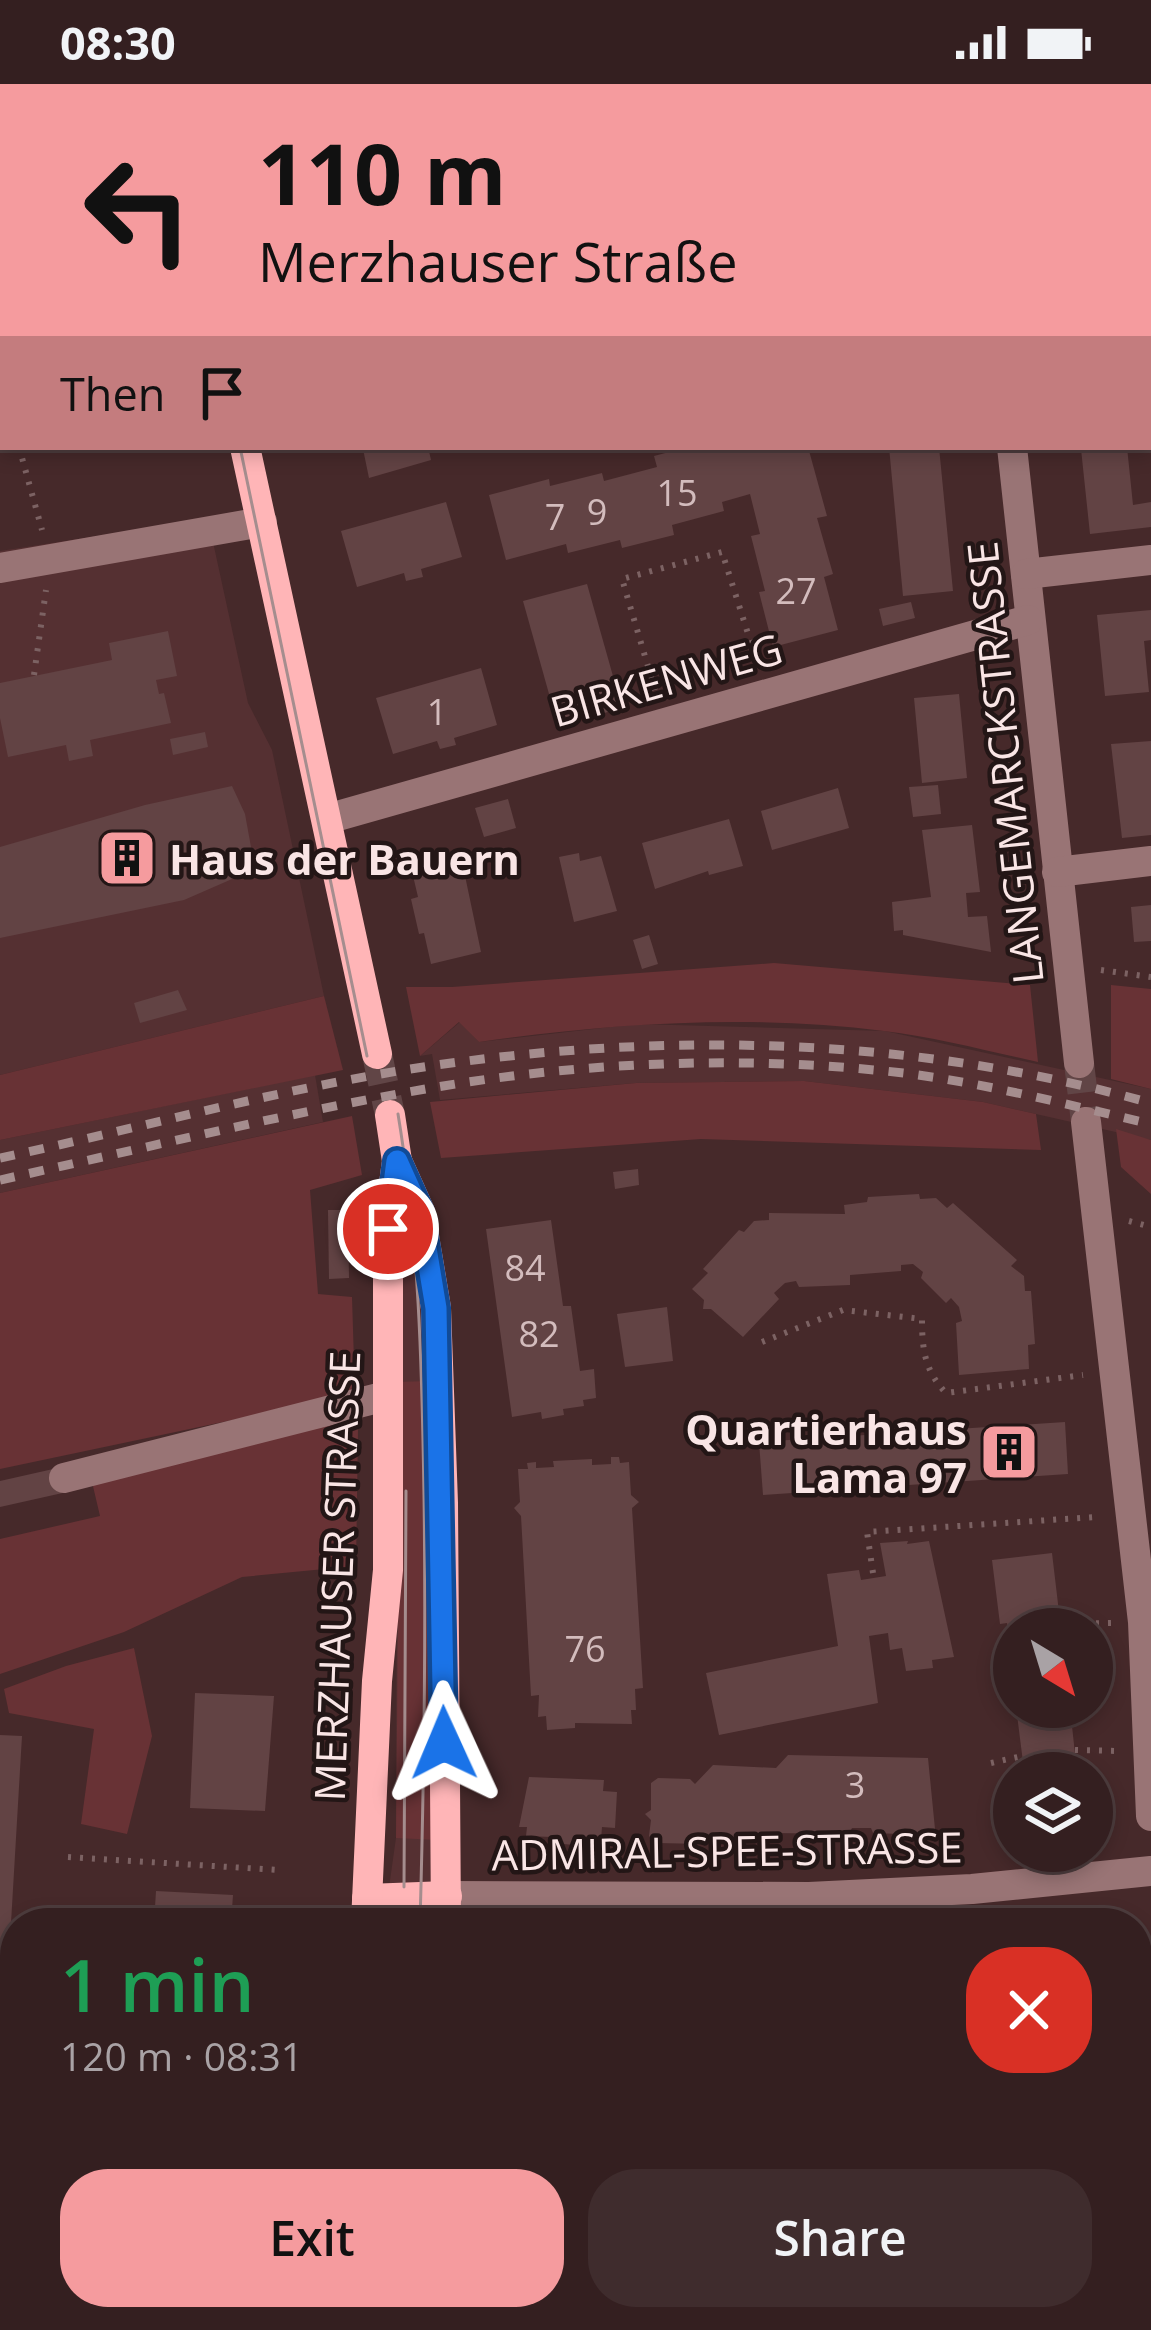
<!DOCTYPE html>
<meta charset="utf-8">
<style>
:root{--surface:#341f20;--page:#3f2c2d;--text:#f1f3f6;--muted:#a9a2a5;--line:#4e3d3e;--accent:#f59b9e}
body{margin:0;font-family:"Open Sans",sans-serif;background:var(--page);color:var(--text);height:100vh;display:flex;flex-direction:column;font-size:45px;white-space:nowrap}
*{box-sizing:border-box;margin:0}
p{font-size:39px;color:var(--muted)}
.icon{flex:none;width:66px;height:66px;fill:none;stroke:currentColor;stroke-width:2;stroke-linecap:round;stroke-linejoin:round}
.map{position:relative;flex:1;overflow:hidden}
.drawer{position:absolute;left:0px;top:1824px;width:1152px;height:423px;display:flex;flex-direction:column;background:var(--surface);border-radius:48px 48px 0 0;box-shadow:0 6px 18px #0003,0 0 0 3px var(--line)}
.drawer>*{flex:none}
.hud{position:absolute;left:0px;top:0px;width:1152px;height:366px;box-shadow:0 6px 18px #0003,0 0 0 3px var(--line);background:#f59b9e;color:#111;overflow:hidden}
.needle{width:78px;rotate:142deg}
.controls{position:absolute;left:993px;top:1524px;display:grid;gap:24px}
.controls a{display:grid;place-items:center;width:120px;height:120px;border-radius:50%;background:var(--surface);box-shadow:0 6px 18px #0003,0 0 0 3px var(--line);font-size:60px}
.pin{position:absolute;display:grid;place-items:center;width:102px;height:102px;color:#fff;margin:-51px;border:6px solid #fff;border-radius:50%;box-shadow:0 3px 12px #0007}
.me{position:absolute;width:132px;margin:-66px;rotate:359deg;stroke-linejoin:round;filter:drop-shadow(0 0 9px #0008)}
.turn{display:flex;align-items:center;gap:42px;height:252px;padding:0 60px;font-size:54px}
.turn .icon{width:156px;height:156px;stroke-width:2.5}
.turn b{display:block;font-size:84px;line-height:102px}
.then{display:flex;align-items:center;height:114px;padding:0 60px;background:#0003;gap:24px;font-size:45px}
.round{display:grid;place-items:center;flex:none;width:126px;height:126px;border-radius:48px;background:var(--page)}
.summary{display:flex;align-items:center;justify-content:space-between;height:204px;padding:0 60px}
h1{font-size:72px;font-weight:600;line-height:90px;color:#1e9e55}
.action{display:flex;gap:24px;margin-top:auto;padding:24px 60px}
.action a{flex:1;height:138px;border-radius:48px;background:var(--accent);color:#111;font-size:48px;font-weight:600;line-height:138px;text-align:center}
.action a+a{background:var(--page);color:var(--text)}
.status{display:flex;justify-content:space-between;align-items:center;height:84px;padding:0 60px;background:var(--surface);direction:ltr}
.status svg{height:33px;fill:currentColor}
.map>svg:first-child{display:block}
.built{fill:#553032}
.green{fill:#683235}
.building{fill:#624344}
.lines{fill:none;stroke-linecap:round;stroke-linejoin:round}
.minor-tunnel{stroke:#614546;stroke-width:30;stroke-dasharray:30 15;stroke-linecap:butt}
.major-tunnel{stroke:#614546;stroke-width:30;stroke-dasharray:30 15;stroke-linecap:butt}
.path{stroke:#7c6263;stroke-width:6;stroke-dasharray:3 9;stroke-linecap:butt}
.minor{stroke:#997475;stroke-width:30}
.major{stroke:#ffb5b7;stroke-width:30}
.tram{stroke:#a58d8e;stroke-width:3}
.rail{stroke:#a58d8e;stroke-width:9;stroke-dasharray:15 15;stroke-linecap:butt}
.route-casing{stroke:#114b97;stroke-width:30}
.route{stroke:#1a73e8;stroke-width:21}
.labels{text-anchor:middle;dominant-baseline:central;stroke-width:9;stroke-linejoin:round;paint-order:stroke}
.number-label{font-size:36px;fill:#d3bcbd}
.street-label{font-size:42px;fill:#f9e5e5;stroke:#231616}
.poi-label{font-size:42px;font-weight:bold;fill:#f9e5e5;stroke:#231616;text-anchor:start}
</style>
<div class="status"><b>08:30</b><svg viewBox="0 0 49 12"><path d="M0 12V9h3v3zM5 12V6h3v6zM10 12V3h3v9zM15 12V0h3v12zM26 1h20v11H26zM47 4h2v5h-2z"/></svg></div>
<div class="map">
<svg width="1151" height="2246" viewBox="0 0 1151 2246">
<rect width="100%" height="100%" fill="#46292a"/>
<g class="built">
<path d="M162,0h558l-11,3z"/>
<path d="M208,435l40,184 24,47 52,246 -324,79v-524z"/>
<path d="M460,938l19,20 158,-18 248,7 266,58v51l-168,-38 -179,-21 -168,2 -196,17 -8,-46 -12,2z"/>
<path d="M315,991l8,47 -323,71v-53z"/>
<path d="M417,1143l9,75 11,538 -6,83h-47l12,-85 2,-608z"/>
</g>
<g class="green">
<path d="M774,879l256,22 8,77c-51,-11 -103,-25 -154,-31 -134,-17 -272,-8 -405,11l-20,-20 -39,34 -14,-69h46z"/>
<path d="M1111,901l40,4v100l-40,-10z"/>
<path d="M324,912l19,74 -343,70v-65z"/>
<path d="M804,997l179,21 53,12 5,36 -340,-11 -260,19 -11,-56 206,-19z"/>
<path d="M352,1032l10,59 -52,15 8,104 34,3 3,97 -355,75v-276z"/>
<path d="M1116,1045l35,11v54l-30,-27z"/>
<path d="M431,1297l6,459 -41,-2 3,-335 -4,-121z"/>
<path d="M346,1333l12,11 -2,138 -114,11 -118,55 -124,42v-135l100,-23 -8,-34z"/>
<path d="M134,1564l18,88 -25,98 -46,-10 13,-95 -85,-16 -5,-24 62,-23z"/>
<path d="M0,2101l15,2v129h50l-1,14h-64z"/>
</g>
<g class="building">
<path d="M374,363h54l3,13 -62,18 -6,-29z"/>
<path d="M688,363h120l19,69 -10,2 16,56 -9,3 14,53 -65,17 -14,-55 6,-1 -14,-55 9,-2 -10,-40 -28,8 2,9 -52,14 2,10 -52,13 -2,-8 -52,13 -2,-9 -60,16 -17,-65 60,-16 1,7 52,-13 2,8 53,-14 -3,-11z"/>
<path d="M889,363h50l14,144 -50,5z"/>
<path d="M1127,363l6,58 18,-3v25l-61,7 -9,-85z"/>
<path d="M446,418l16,55 -41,12 2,8 -17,4 -2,-8 -47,14 -16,-56z"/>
<path d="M587,500l35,124 -64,18 -35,-125z"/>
<path d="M911,518l4,16 -32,8 -4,-17z"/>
<path d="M1151,526v30l-7,1 5,51 -44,4 -8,-81z"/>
<path d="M168,547l9,45 -21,4 3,14 5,-1 7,30 -81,17 3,16 -24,5 -3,-16 -58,12 -8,-39v-35l112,-23 -3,-17z"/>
<path d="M481,584l16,57 -43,13 2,7 -16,4 -3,-8 -44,13 -17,-56z"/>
<path d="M959,610l8,84 -45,5 -8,-85z"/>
<path d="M205,648l3,15 -35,8 -3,-16z"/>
<path d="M1151,657v94l-29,3 -11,-94z"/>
<path d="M938,701l3,29 -28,3 -4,-30z"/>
<path d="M232,702l13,28 10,55 -71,31 -184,38v-91l145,-42z"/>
<path d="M838,704l11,40 -77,22 -11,-39z"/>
<path d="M508,715l8,29 -32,9 -9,-29z"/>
<path d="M729,735l14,47 -34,9 -1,-4 -53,18 -13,-46z"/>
<path d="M972,741l8,67 -14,1 2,24 19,-1 4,36 -88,-17v-5l-9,1 -2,-29 39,-5 -9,-67z"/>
<path d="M460,768l21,100 -50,12 -7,-31 -5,1 -8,-35 7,-2 -8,-34z"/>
<path d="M579,769l1,8 21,-5 16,55 -43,11 -15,-65z"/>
<path d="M1151,821v36l-17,1 -3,-35z"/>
<path d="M649,851l9,29 -16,5 -9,-29z"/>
<path d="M178,906l9,20 -47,13 -6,-20z"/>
<path d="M638,1085l1,16 -24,4 -2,-17z"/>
<path d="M919,1110l1,5 16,-1 11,10 6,-5 64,57 -6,6 13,10 1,15h6l4,53 -7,1 1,24 -70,6 -3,-52 6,-2 -3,-14 -8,-9 -5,5 -25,-25 2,-6 -10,-8 -12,1v6l-51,4v10l-51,2 -3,-6 -11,2 -11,10 5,6 -36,38 -32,-28h-8l1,-9 -12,-11 16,-16 -5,-4 36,-39 5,2 10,-11 15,-1v-7l76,1 -1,-9 23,-3 1,-5z"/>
<path d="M328,1126h20l1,68 -20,1z"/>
<path d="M551,1136l12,86h8l9,65 14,-2 2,29 -13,2 1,6 -21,3 1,6 -22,4 -1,-7 -29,5 -26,-188z"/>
<path d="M667,1223l6,54 -48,6 -8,-53z"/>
<path d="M1065,1338l3,52 -305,21 -4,-53z"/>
<path d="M611,1373h8l1,6 9,-1 2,33 8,7 -7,6 11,180 -8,1 1,21h-5l1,14 -57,-1v5l-28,2 -1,-14 -8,1 1,-22 -8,1 -10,-180 -7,-8 6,-6 -2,-33h10l-1,-6 9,-1v6l18,-1 -1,-6 39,-2v6l19,-1z"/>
<path d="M62,1383l5,25 -67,15v-26z"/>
<path d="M908,1457l-1,3 22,-3 25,116 -22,3 1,8 -27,3 -4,-23 -12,2 -2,-17 -19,3 9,67 -159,32 -13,-62 132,-27 -11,-72 32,-4 2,10 25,-4 -6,-33z"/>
<path d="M1052,1469l9,76h-47v31h-3l-4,-37 -7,1 -8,-64z"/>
<path d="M195,1609l79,3 -9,115 -75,-3z"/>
<path d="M1016,1623h54l7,66h-60l-1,-10 7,-1z"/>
<path d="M0,1651l22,1 -12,204h5v146l-15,-1z"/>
<path d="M788,1671l140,3 7,71 -7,6 -55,-2 -2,-5h-19l-3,6 -76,-1 -9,9 -33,2 -4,-5h-18l-5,5 -47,-1 -8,-7 2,-16 -6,-6 6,-4v-27l7,-5 32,1 5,5 18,-19 63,3z"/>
<path d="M529,1693l75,3 -1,11 14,1 -2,36 -13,-1 -1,13 -25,-2 -1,7 -24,-2 1,-6 -26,-1 1,-9h-8z"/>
<path d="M156,1807l77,4 -2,28h-77z"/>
<path d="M884,2232h52l2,14h-53z"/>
<path d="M1081,2232h59l2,14h-59z"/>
</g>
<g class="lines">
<path class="minor-tunnel" d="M1079,979l7,59"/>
<path class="major-tunnel" d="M377,970l13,61"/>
<g class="path">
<path d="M917,0l1,3"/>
<path d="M1089,0l1,3"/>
<path d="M1149,167l2,-1"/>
<path d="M0,280l3,-1"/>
<path d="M0,294l3,11"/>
<path d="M19,363l23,83"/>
<path d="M34,591l12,-85"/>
<path d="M655,606l-33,-111 100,-27 35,110"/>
<path d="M1101,886l50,7"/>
<path d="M1129,1137l22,6"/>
<path d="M762,1258l81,-32 79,9c0,31 3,52 24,74l137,-18"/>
<path d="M873,1489l-6,-41 229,-15"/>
<path d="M1060,1540l52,-1"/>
<path d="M1075,1666l44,1"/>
<path d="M991,1679l31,-7"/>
<path d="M68,1773l210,13"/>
<path d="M1137,1930l14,-1"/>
<path d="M1137,2050l14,-1"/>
</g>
<g class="minor">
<path d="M845,3l11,-3"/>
<path d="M1012,363l67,616"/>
<path d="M0,484l262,-46"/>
<path d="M1026,490l125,-14"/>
<path d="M327,735l701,-199"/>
<path d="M1057,788l94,-11"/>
<path d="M1086,1038l57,500 8,194"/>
<path d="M64,1394l322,-82"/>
<path d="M447,1812l362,1 163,-8 179,-18"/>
<path d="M827,2232l1,14"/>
</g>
<g class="major">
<path d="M136,0l1,3"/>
<path d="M224,0v3"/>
<path d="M245,363l132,607"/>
<path d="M397,1077l23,51 16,96 7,195 3,420"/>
<path d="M367,1815l80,-3"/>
<path d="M366,1839l11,-242 11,-111v-341l9,-68 -7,-46"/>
<path d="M366,2246v-14"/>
<path d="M418,2246v-14"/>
</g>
<g class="tram">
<path d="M170,0l1,3"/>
<path d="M190,0v3"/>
<path d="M240,363l127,609"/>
<path d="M398,1030c21,127 24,252 26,381 2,143 0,285 -4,428"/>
<path d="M404,1803l2,-396"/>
<path d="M400,2246l1,-14"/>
</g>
<g class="rail">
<path d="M0,1074c145,-31 290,-72 437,-93 240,-34 480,-27 714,38"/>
<path d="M0,1096c145,-32 291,-68 437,-93 142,-24 294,-31 437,-17 93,8 186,33 277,54"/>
</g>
</g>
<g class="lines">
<g class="route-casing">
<path id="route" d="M388,1145l9,-68 23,51 16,96 8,435"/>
</g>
<use href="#route" class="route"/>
</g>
<defs>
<g id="building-square" transform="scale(3)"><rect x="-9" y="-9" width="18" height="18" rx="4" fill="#f59b9e" stroke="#231616"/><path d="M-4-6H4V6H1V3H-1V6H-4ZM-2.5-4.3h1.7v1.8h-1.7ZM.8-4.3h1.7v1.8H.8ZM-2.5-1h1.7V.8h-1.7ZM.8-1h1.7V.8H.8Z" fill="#111"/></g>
</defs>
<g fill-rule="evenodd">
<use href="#building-square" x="127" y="774"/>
<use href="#building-square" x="1009" y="1368"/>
</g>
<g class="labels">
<g class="number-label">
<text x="677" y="408">15</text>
<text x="597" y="427">9</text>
<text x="555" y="432">7</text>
<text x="796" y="506">27</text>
<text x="437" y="627">1</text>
<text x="525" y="1183">84</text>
<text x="539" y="1249">82</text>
<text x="585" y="1564">76</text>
<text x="855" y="1700">3</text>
</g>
<g class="street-label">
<text transform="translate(666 595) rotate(-16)">BIRKENWEG</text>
<text transform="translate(1004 679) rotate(-96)">LANGEMARCKSTRASSE</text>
<text transform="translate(336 1492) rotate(-88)">MERZHAUSER STRASSE</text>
<text transform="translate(727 1766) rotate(-1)">ADMIRAL-SPEE-STRASSE</text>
</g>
<g class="poi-label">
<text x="169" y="774">Haus der Bauern</text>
<text x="967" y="1344" text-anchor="end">Quartierhaus<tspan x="967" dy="48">Lama 97</tspan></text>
</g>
</g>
</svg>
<div class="controls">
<a><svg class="needle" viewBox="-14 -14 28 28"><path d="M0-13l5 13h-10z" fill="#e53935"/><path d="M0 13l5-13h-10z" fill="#a9a2a5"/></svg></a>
<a><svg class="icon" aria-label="layers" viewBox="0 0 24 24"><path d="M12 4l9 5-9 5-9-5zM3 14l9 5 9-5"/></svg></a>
</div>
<div class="pin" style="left:388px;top:1145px;background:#d93025"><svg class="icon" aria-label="arrive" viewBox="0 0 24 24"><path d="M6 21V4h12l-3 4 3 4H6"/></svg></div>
<svg class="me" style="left:444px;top:1659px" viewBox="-20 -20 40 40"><path d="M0-17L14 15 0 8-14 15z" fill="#1a73e8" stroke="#fff" stroke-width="4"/></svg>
<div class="hud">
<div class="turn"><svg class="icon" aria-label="left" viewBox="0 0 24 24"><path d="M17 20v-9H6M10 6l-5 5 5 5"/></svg><div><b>110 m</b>Merzhauser Straße</div></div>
<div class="then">Then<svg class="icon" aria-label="arrive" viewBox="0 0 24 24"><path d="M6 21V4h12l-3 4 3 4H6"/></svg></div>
</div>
<section class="drawer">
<div class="summary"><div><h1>1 min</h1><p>120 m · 08:31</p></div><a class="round" style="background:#d93025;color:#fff"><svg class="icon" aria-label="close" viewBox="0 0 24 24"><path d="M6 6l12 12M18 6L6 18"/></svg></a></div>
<div class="action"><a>Exit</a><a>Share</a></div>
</section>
</div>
